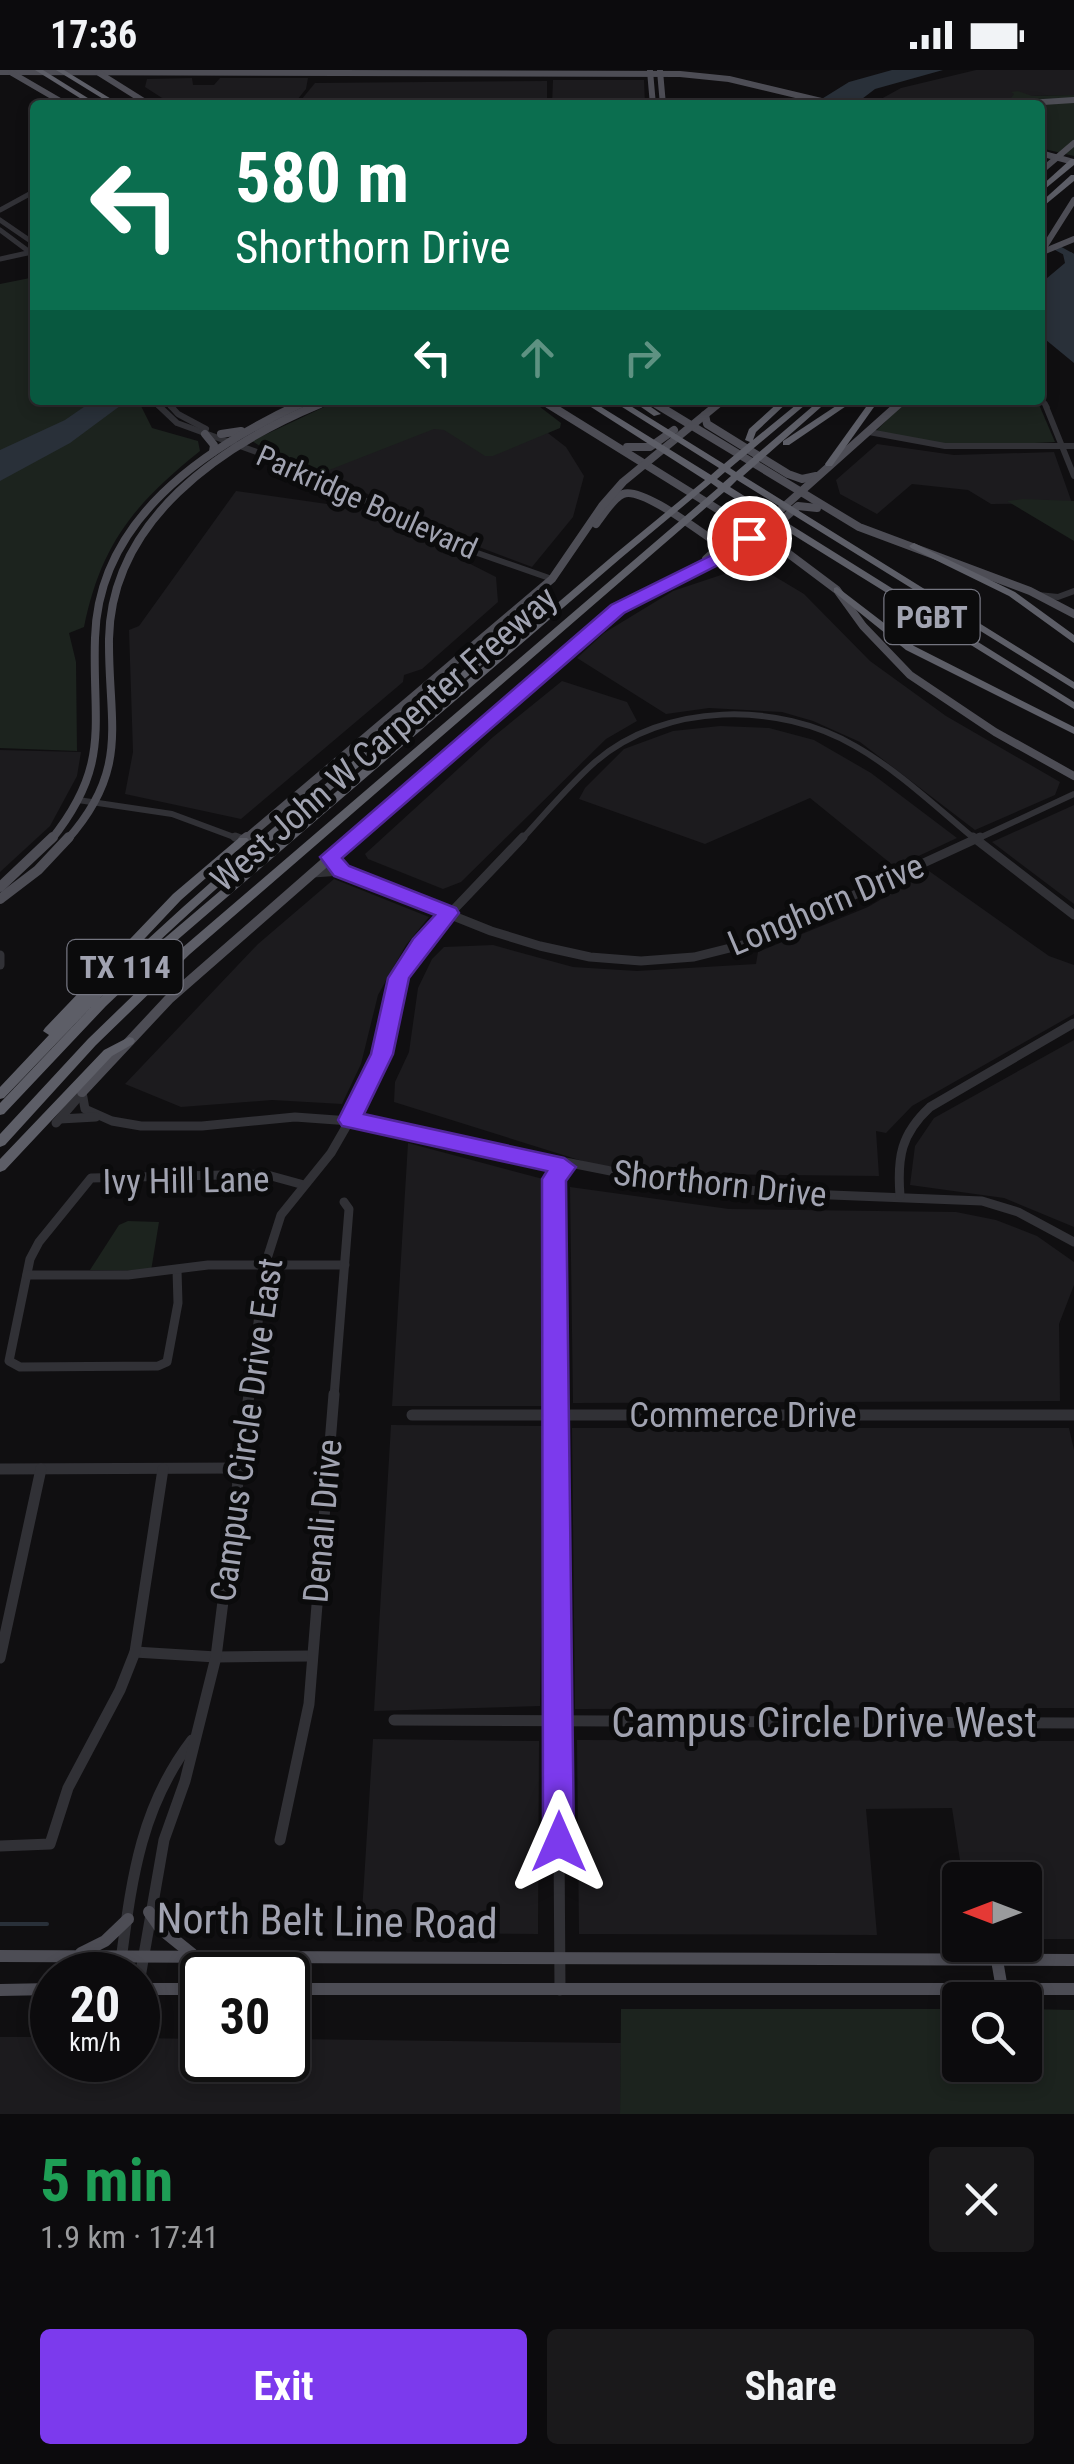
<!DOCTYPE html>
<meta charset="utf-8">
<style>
:root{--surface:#0c0b0d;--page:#1a191b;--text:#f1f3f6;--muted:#9a9b9d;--line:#2c2b2e;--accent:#7c3aed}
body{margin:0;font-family:"Roboto Condensed",sans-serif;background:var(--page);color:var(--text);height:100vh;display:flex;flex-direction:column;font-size:38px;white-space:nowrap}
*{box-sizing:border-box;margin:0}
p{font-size:32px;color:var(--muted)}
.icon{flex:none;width:55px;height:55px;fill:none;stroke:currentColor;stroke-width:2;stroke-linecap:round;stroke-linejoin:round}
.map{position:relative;height:2044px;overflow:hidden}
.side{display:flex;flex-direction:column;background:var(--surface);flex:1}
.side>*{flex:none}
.banner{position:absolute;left:30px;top:30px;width:1015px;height:305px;border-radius:10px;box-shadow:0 5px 15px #0003,0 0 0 2px var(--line);background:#0b6e4f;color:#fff;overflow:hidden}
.needle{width:65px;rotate:270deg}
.fabs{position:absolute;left:942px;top:1792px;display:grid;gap:20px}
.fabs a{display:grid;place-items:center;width:100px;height:100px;border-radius:10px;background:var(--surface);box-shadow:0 5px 15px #0003,0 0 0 2px var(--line);font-size:50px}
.speed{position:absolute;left:30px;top:1882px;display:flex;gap:20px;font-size:50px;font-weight:700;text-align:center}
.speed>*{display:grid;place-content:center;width:130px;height:130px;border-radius:50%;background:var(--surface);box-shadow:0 5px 15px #0003,0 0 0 2px var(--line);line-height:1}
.speed small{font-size:25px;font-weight:400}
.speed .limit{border:5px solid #111;border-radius:15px;background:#fff;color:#111}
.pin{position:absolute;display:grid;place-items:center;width:85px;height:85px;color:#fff;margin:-42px;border:5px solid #fff;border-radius:50%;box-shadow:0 2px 10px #0007}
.me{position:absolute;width:110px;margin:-55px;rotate:0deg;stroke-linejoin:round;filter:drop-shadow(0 0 8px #0008)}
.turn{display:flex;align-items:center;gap:35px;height:210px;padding:0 40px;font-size:45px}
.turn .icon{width:130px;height:130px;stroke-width:2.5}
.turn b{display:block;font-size:70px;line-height:85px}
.lanes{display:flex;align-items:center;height:95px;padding:0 40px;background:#0003;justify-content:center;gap:50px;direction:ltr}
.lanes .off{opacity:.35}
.round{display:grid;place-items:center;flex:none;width:105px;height:105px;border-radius:10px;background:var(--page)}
.headline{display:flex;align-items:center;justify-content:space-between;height:170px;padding:0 40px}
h1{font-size:60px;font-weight:700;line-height:75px;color:#1e9e55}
.button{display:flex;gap:20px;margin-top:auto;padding:20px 40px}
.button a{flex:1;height:115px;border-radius:10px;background:var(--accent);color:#fff;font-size:40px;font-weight:700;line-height:115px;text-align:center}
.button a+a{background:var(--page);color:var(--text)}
.status{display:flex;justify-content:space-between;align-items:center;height:70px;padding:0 50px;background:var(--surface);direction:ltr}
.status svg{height:28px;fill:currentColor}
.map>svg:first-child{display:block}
.built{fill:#1c1b1e}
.green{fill:#1c231e}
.water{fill:#293039}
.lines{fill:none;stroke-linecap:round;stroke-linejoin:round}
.stream{stroke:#293039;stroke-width:4}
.river{fill:#293039;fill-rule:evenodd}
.minor-far3{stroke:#313136;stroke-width:5}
.minor-far2{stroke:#313136;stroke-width:6}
.minor-far1{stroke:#313136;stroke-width:9}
.minor{stroke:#313136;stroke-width:11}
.major-far3{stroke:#4d4d55;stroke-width:6}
.major-far2{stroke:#4d4d55;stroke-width:8}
.major-far1{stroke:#4d4d55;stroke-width:10}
.major{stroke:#4d4d55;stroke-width:12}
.highway{fill:#5d5e67;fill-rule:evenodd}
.route{fill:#7c3aed;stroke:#51269a;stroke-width:2.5}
.labels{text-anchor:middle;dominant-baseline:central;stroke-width:10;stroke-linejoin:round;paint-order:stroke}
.far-street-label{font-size:30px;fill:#a1a3b1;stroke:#0b0b0c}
.shield{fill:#0b0b0c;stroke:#747580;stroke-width:2.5}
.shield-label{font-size:32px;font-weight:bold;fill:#a1a3b1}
.street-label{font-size:35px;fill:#a1a3b1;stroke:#0b0b0c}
.near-street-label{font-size:42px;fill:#a1a3b1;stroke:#0b0b0c}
</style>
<div class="status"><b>17:36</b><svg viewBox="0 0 49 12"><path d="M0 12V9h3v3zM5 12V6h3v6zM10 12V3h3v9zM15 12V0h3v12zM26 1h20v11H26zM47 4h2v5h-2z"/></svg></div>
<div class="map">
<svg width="1074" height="2044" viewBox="0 0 1074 2044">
<rect width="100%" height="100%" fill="#100f11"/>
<g class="built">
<path d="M976,0h98v25l-42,1 -52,9h-110l31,-17z"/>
<path d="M192,8l1,7h21l6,-7h88l-2,11 -13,16h-120l-28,-18 2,-8z"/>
<path d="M553,10h91l1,25h-93z"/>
<path d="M547,11v24h-250l18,-22z"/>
<path d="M432,357l112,3 22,17 18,29 -11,41 -41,50 -106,-40 -103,-58z"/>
<path d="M877,374l77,11 100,-3 18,51 -81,1 -23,-14 -56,-6 -35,30 -37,-20 -4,-14z"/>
<path d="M236,421l126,18 134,68 2,25 -76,67 -18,6 -1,7 -162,137 -116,-25 8,-42 -4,-122 10,-4z"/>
<path d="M754,494l50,30 66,67 76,55 114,66 -5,13 -80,35 -115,-88 -47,-21 -31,-9 -73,-4 -43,6 -89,-56 27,-25 69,-42z"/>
<path d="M562,611l65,21 10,19 -31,18 -145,143 -18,7 -75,-30 -3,-5 128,-117z"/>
<path d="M720,656l49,2 45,12 57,33 86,65 -62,29 -85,-69 -105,46 -126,-45 6,-11 39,-39 49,-18z"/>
<path d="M0,680l81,2 -4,24 -27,50 -50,46z"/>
<path d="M1074,735v99l-82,-62z"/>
<path d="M929,801l120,85 25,9v49l-162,92 -26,27 -10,-2 3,45 -188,-2 -96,-9 -201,-63 1,-20 14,-30 9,-64 14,-29 12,-12 49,-2 80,22 64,4 119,-7 2,-12 110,-45z"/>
<path d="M334,809l95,38 -23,28 -28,50 -17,69 -19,40 -70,-4 -91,7 -56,-23 133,-140z"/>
<path d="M1074,970v187l-70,-29 -94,-13 5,-39 19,-28z"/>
<path d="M408,1073l135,36 2,227h-153z"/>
<path d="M570,1117l159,22 227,3 40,8 41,16 37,26v23l-15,39 1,77 -487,2z"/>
<path d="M391,1355l153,1 -4,280 -166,5z"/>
<path d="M572,1358h497l5,22v258l-499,1z"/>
<path d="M373,1669l166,2 -1,193 -161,-1 -16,-5z"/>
<path d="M577,1670l497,1v198h-49v-59h-62l-11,-72 -86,1 11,126 -298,-1z"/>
<path d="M0,1967h52v23h86v-22l64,1v21h86v-21l333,4 -1,71h-620z"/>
</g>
<g class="green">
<path d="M1018,21l14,5 42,-1v61l-34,-8v-43h-60l31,-7 3,-4 -3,-2z"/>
<path d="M35,207v123h103l14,28 46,13 2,10c-66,53 -99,93 -116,176l-15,6 7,29 1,89 -77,-3v-464z"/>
<path d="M339,330h192l30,23 -1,5 -67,28h-8l-41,-26 -10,-1 -110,43 -58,-22 -14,-9z"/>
<path d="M907,330h130l18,42 -96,5 -84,-15z"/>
<path d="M1023,429l51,2v40l-67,-40z"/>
<path d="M128,1151l31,1 -8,49 -61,-1 29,-45z"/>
<path d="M621,1939h339v56h65v-56l49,1v104h-454z"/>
</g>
<g class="water">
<path d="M892,0h51l-68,19 -21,16h-42l37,-23z"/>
<path d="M1071,182l3,2v109l-34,-28v-51l25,-21 -2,-9z"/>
<path d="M94,330h34l-58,43 -70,38v-31l65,-30z"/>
</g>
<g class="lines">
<path class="stream" d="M0,1854h47"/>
<path class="river" d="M1058,175l16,9v12l-3,-1 -3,-8 -13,-7 -1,-2z"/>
<g class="minor-far3">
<path d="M0,140l35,-19"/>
<path d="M0,150l35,24"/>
<path d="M0,160l35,26"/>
<path d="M0,189l32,-7"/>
<path d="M1040,327l7,10"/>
<path d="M152,330l8,7"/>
<path d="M165,330l6,7"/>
</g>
<g class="minor-far2">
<path d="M157,334l20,19 129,47 137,71 109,38"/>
<path d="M169,334l9,10 28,15"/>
<path d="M1045,334l29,72"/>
<path d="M869,362l76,14h129"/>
<path d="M1038,525l20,2 16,-6"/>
<path d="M78,730l94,14 70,26"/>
<path d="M521,770c24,-26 48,-55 74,-78 69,-60 184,-61 260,-16 44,25 82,62 121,94"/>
<path d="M975,770l99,-46"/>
</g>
<g class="minor-far1">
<path d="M235,767l8,3"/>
<path d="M973,767l101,78"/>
<path d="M313,803l28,-2 150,60 49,15 50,11 51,4 53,-4 56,-14 230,-106"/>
<path d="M0,885v10"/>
<path d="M82,1022l3,17 27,12 29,5h61l93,-9 69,5 307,61 110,10 201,8 36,11 56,30"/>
<path d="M60,1049l36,-2"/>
<path d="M56,1053l25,-29"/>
<path d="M900,1126c-3,-39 1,-62 30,-89l144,-84"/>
<path d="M177,1200l1,33 -11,59 -9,4 -138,1 -11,-6 21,-102 9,-17 52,-64 173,-4 40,11"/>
<path d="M27,1205h101l80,-10h137"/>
<path d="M249,1327l16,-132 16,-50 50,-62 38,-66 13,-32 17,-77 22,-34 102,-107"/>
<path d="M334,1327l15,-188 -5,-7"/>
<path d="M556,1327l-2,-218 11,-12"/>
</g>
<g class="minor">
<path d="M556,1324l4,596"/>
<path d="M412,1345h662"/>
<path d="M0,1399l241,-1"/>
<path d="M135,1582l81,5 96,-1"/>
<path d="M0,1588l41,-189"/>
<path d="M394,1650l680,3"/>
<path d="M280,1770l29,-136 25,-310"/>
<path d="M0,1776l50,-2 18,-56 52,-98 15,-38 28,-183"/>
<path d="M119,1905c12,-87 18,-163 73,-235"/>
<path d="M138,1919l26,-149 21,-59 31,-124 33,-263"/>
</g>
<g class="major-far3">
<path d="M650,1l3,34"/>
<path d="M660,1l3,34"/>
<path d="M0,2l680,2 49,5 109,26"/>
<path d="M12,3l55,32"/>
<path d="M99,3l51,32"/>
<path d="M998,35l76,-5"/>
<path d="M1040,83l34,9"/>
<path d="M1040,102l34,-29"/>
<path d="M1045,181l29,-12"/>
<path d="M1040,184l34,-54"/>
<path d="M540,330l12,7"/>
<path d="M649,330l11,7"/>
<path d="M295,337l15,-7"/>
<path d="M314,337l17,-7"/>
<path d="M715,337l9,-7"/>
<path d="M896,337l8,-7"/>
</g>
<g class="major-far2">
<path d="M548,334l237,147 52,39 26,36 47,49 85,57 79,44"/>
<path d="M656,334l203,123 171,64 44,23"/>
<path d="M705,345l2,9 81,50 14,5 14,-3"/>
<path d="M205,364l9,11 -1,7"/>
<path d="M221,364l20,-3"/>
<path d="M627,377h23l24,-17"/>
<path d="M596,454c7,-9 17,-26 27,-30 18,-8 77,38 94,49l1,5 -12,11"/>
<path d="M776,474l-6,-7 1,-7 27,-24 19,2"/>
<path d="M732,483l23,-5 24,4"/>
<path d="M51,770c61,-76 41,-115 44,-202 3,-118 108,-189 205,-234"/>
<path d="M67,770c64,-72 41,-117 42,-201 2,-119 112,-194 211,-235"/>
<path d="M244,770l308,-261 50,-73 21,-24 95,-78"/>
<path d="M351,770l267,-231 104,-52 27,-19 150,-134"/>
</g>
<g class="major-far1">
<path d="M243,770l4,-3"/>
<path d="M0,817l53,-50"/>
<path d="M0,829l38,-29 31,-33"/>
<path d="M82,1022l87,-93 185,-162"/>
</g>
<g class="major">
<path d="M149,1842l12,17 31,25"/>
<path d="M81,1883l24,-12 23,-22"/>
<path d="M0,1886l1074,4"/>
<path d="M997,1890l5,29"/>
<path d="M138,1919h64"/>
<path d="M288,1919h786"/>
<path d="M0,1920l52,-1"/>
</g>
<g class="highway">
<path d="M35,0h8l56,35h-8z"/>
<path d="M56,0h8l57,35h-8z"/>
<path d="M1071,89h3v6l-34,28v-6z"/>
<path d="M1071,105h3v6l-34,28v-6z"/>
<path d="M580,330h10l121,75 8,-7 -108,-68h10l103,64 26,-22 -5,-2 4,-11 32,-29h9l-34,32 -3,8 49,-40h9l-81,68 6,4 84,-72h9l-86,76 331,206v7l-337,-209 -7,7 344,215v7l-350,-217 -534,462 -94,91 -91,100 -5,2v-13l88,-95 94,-91 536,-460 -7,-5 -90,75 -460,396 -55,52 -102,108 -4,1v-12l95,-100 -91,95 -4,1v-12l49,-52 -6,-4 2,-3 128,-134 66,-56h8l2,2 -2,2 -66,58 -68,72c125,-120 261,-228 395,-338h6v4c-140,117 -284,231 -414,360l53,-50 462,-394 90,-74zM725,402l6,4 -8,7 -6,-4z"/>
<path d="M631,330h10l20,14 -7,2z"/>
<path d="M845,330h10l-66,45h-6v-4z"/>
<path d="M871,330h8l-47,66h-6l-1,-2z"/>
<path d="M914,473l101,49 59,43v8l-65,-47 -98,-48 -2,-2z"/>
<path d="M837,517l77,59 160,81v7l-168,-84 -72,-58v-4z"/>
<path d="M129,967l4,1 2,3 -2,3 -21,12 -107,114 -5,2v-13l104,-109z"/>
</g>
</g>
<path class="route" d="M743,465l15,3 -30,22 -104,53 -282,245 7,8 107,42 3,5 -50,65 -16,76 -29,60 200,44 12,9 -10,14 8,661 -4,10 -11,5 -11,-5 -5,-10 -1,-663 5,-8 -205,-45 -4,-6 33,-66 17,-76 25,-39 22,-24 -101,-39 -14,-19 291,-252 105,-52z"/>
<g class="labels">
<g class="far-street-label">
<text transform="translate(367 432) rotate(24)">Parkridge Boulevard</text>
</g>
<g class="shield">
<rect x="884.5" y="520" width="95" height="54" rx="8"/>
<rect x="67.5" y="870" width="115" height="54" rx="8"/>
</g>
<g class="shield-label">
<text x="932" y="547">PGBT</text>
<text x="125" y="897">TX 114</text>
</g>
<g class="street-label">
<text transform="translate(384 669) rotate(-41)">West John W Carpenter Freeway</text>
<text transform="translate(826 835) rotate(-23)">Longhorn Drive</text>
<text transform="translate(186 1111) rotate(-1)">Ivy Hill Lane</text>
<text transform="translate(720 1114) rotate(6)">Shorthorn Drive</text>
<text x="743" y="1345">Commerce Drive</text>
<text transform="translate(247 1360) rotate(-82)">Campus Circle Drive East</text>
<text transform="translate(323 1451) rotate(-85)">Denali Drive</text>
</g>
<g class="near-street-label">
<text x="824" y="1652">Campus Circle Drive West</text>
<text transform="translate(327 1851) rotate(1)">North Belt Line Road</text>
</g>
</g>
</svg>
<div class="fabs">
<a><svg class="needle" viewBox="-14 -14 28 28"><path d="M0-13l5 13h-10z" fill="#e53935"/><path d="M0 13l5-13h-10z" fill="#9a9b9d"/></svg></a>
<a><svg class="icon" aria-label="search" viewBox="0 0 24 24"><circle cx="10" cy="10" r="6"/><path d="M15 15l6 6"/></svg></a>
</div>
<div class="speed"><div>20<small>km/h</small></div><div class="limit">30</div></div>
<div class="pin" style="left:749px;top:468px;background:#d93025"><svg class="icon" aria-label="arrive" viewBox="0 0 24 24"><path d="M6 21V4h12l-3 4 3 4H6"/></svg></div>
<svg class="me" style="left:559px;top:1772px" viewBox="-20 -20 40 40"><path d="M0-17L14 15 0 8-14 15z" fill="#7c3aed" stroke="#fff" stroke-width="4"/></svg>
<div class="banner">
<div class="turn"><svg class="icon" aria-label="left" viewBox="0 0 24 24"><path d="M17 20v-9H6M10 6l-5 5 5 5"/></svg><div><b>580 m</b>Shorthorn Drive</div></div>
<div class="lanes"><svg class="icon" aria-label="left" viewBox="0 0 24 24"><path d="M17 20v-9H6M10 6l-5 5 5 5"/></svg><svg class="icon off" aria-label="ahead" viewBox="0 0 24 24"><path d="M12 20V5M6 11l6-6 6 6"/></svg><svg class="icon off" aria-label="right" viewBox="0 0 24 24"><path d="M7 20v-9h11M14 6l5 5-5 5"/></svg></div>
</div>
</div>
<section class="side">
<div class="headline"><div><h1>5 min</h1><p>1.9 km · 17:41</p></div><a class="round"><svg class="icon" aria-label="close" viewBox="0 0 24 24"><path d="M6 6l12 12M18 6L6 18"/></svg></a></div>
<div class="button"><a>Exit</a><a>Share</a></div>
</section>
